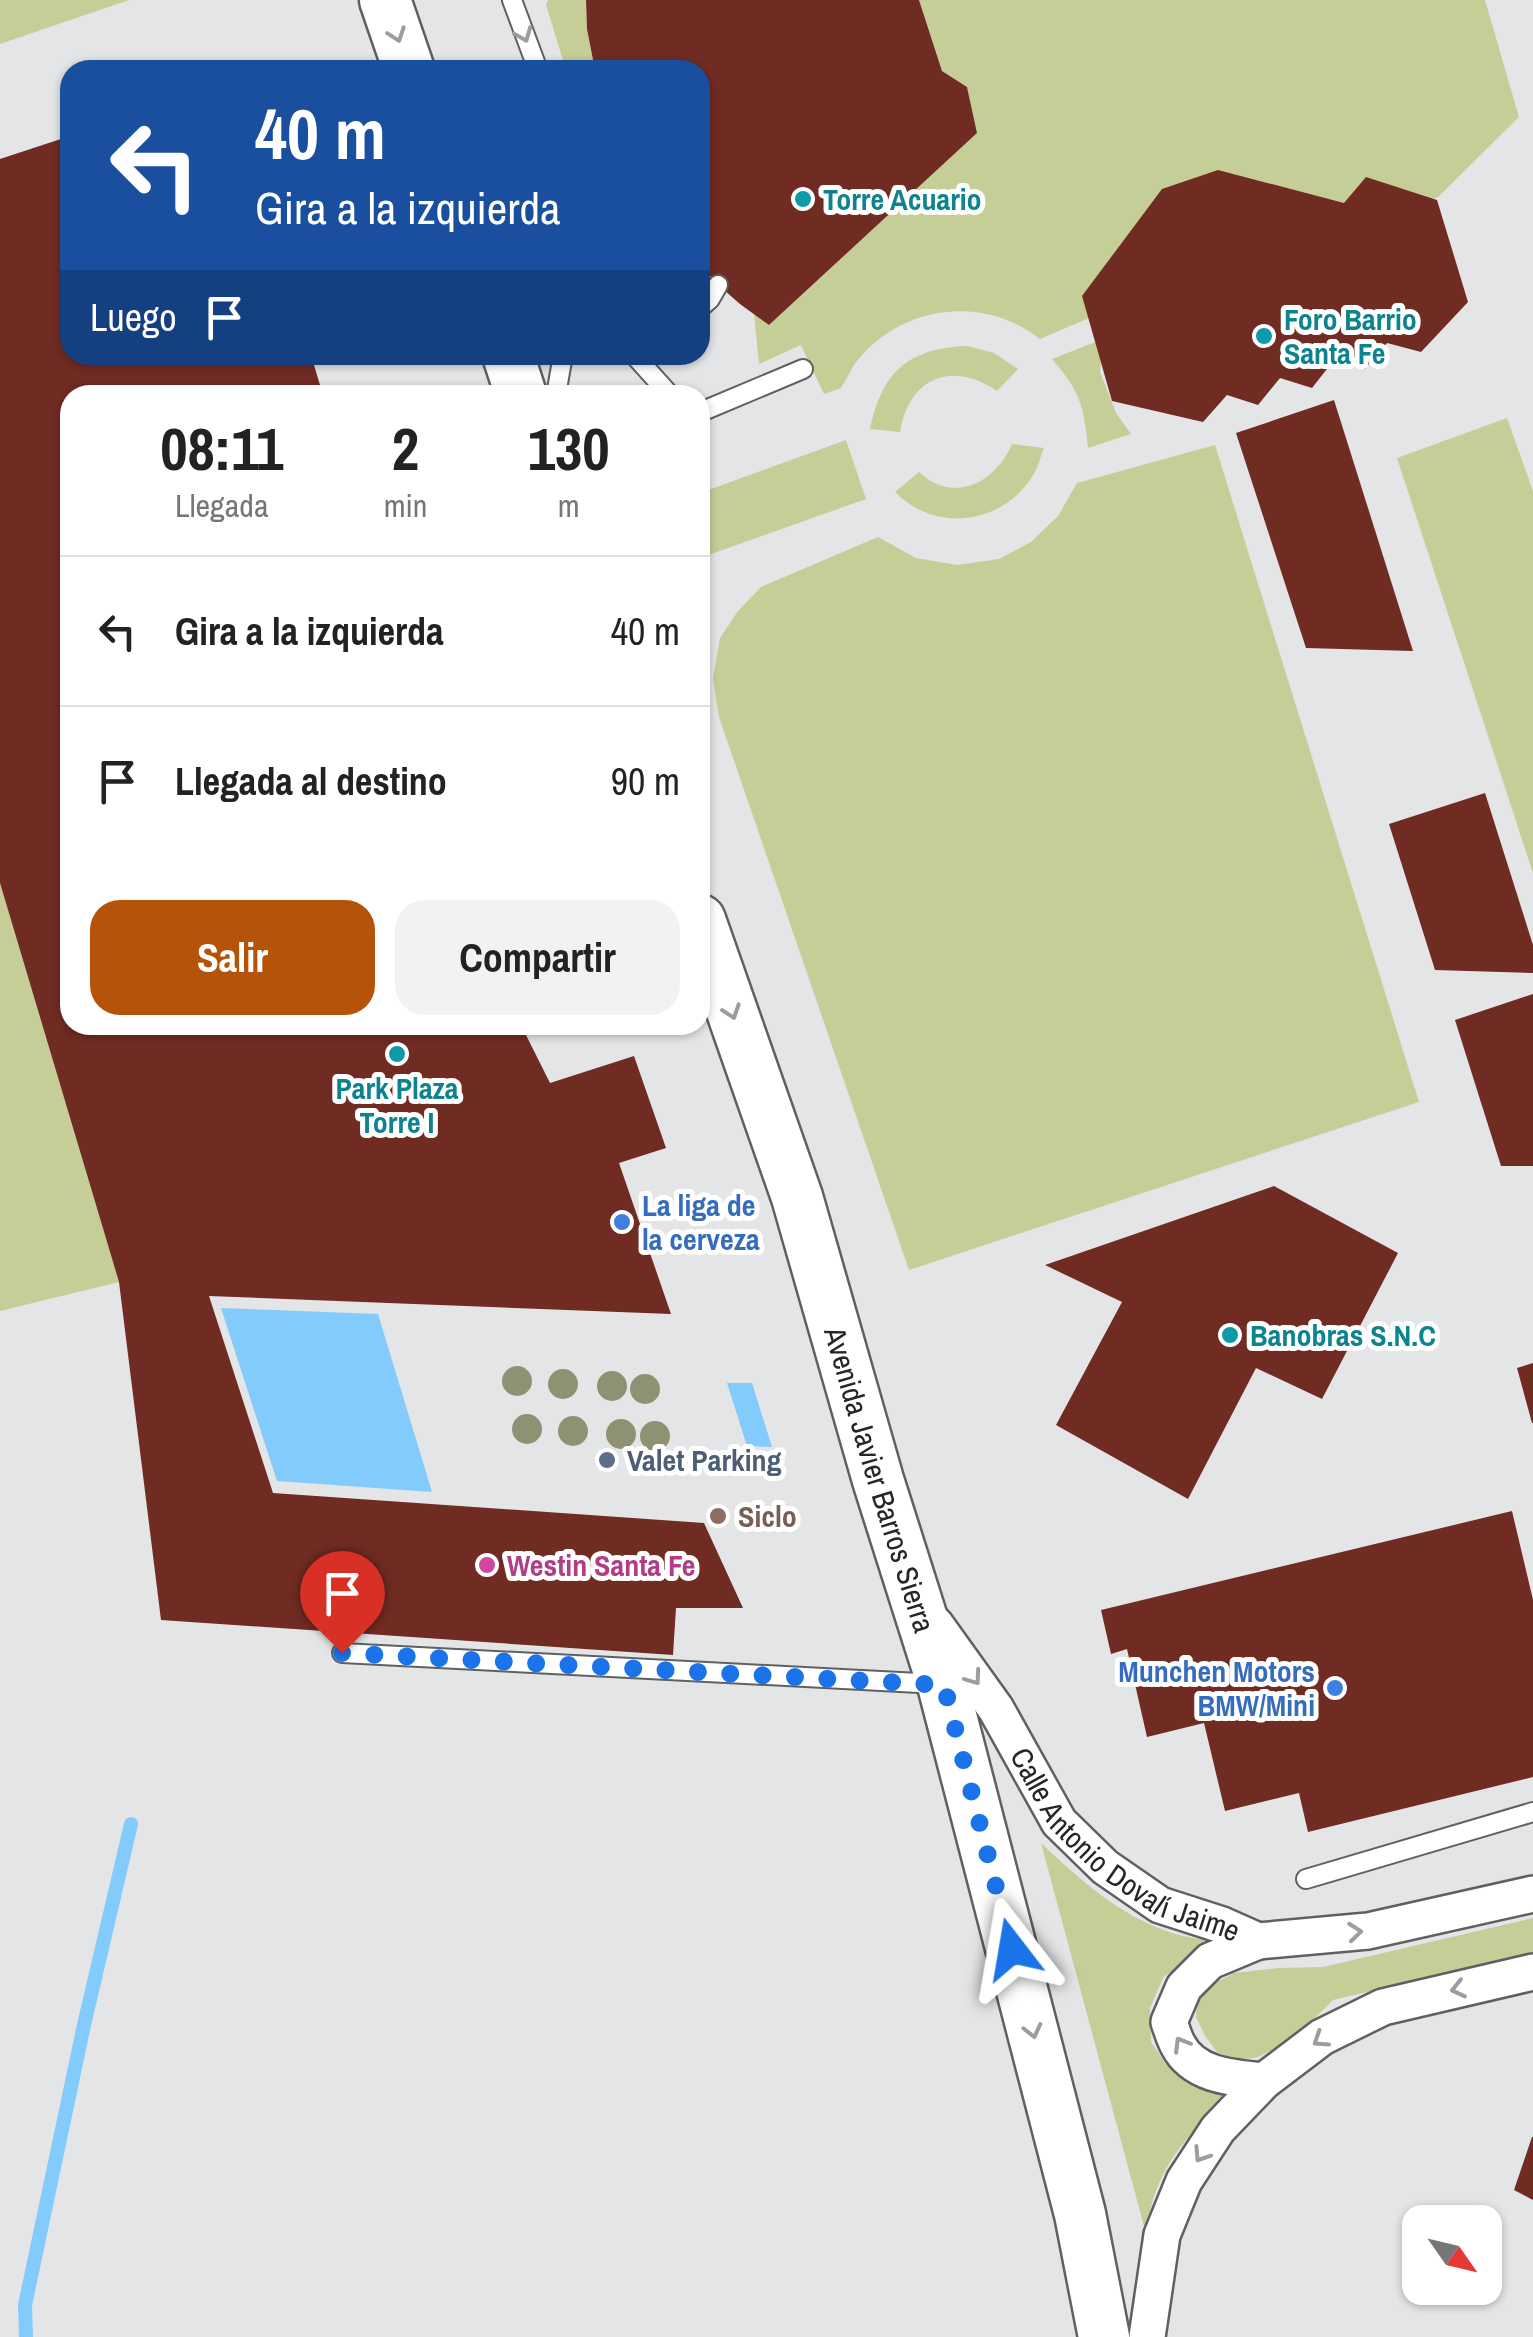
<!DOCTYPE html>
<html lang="es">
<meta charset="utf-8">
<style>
:root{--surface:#fff;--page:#f2f2f2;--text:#222;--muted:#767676;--line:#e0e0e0;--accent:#b45309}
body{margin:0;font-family:"Archivo Narrow",sans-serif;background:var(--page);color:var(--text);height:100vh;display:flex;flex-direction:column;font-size:38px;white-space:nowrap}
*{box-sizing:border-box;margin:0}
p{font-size:32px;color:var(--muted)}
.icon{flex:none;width:55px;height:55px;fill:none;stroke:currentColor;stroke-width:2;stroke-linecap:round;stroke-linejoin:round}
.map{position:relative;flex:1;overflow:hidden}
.side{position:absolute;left:60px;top:385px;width:650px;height:650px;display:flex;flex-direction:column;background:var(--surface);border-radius:30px;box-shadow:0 2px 8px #0004}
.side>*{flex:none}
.banner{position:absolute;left:60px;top:60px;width:650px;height:305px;border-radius:30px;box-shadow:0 2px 8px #0004;background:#1a4fa0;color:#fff;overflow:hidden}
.needle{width:65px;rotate:124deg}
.controls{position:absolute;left:1402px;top:2205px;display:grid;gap:20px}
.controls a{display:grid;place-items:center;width:100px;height:100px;border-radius:20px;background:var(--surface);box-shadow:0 2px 8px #0004;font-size:50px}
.pin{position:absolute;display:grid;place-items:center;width:85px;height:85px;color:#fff;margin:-102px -42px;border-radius:50% 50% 50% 0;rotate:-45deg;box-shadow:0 0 10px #0007}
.pin .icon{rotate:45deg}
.me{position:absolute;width:110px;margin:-55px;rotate:346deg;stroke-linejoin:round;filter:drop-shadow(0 0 8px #0008)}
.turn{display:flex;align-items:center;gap:35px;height:210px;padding:0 30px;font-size:45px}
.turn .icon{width:130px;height:130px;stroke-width:2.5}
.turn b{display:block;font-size:70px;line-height:85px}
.then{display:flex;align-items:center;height:95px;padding:0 30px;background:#0003;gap:20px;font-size:38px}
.eta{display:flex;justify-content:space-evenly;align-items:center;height:170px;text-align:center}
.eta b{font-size:60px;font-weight:800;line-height:70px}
.primary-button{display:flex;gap:20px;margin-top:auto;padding:20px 30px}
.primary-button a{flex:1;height:115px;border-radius:30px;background:var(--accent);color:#fff;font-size:40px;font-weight:800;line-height:115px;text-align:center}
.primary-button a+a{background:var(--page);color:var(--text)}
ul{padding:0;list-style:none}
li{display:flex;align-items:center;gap:30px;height:150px;padding:0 30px;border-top:2px solid var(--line)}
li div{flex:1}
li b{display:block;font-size:38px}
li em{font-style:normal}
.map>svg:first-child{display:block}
.green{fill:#c6ce97}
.water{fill:#83cbfc}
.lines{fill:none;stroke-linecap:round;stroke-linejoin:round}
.stream{stroke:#83cbfc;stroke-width:14}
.building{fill:#702b22}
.lane-casing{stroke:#5f6061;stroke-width:22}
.street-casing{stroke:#5f6061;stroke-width:40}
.secondary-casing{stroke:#5f6061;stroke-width:55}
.lane{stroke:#fff;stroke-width:18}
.street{stroke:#fff;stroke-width:35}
.secondary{stroke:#fff;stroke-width:50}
.tree{fill:#8e9273}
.oneway{stroke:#9d9d9d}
.route{stroke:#1a73e8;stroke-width:18;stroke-dasharray:0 32.4}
.culture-dot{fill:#0f9aa8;stroke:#fff;stroke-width:4}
.shop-dot{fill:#3f7fe0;stroke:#fff;stroke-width:4}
.service-dot{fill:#5c6f8a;stroke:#fff;stroke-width:4}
.education-dot{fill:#8d6e63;stroke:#fff;stroke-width:4}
.hotel-dot{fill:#d1479c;stroke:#fff;stroke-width:4}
.labels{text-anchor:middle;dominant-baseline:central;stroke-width:10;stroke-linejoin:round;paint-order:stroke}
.culture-label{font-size:30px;font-weight:bold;fill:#0d838f;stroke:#fff;text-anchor:start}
.shop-label{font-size:30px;font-weight:bold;fill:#366cbe;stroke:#fff;text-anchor:start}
.service-label{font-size:30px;font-weight:bold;fill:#4e5e75;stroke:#fff;text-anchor:start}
.street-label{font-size:30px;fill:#262626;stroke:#fff}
.education-label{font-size:30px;font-weight:bold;fill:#785e54;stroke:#fff;text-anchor:start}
.hotel-label{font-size:30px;font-weight:bold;fill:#b23c85;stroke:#fff;text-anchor:start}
</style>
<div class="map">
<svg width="1533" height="2337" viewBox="0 0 1533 2337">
<rect width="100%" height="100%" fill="#e4e5e6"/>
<g class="green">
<path d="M0,0h129l-129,44z"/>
<path d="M548,0h38l1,29 8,41h-29l-20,-65z"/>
<path d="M919,0h566l34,117 -81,80 -71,22 -245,85 -82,35c-54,-43 -132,-35 -178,16 -9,9 -14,22 -21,33l-17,6 -23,-49 -42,19 -5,-50 15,11 208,-192 -10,-46 -25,-16z"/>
<path d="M1103,339l-3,33 16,41 15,21 -43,14c-4,-42 -8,-57 -36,-89z"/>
<path d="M967,346l27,7 24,16 -21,22c-46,-31 -88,-13 -97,41l-30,-3c13,-58 37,-80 97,-83z"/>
<path d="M1507,418l26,73v382l-136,-415z"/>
<path d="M846,440l20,59 -166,59v-65z"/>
<path d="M1012,444l32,4c-4,9 -6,21 -12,29 -31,48 -97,56 -137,15l24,-20c35,33 77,10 93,-28z"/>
<path d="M1215,445l204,657 -510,168 -190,-553 -6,-38 7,-41 18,-27 23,-24 117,-50 38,21 41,7 42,-6 32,-17 27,-26 19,-33z"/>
<path d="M0,883l119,399 -119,29z"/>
<path d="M1041,1843c39,37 79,73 131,90 15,5 32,6 48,8l-56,35 -14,32 1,34 14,21 20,14 43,21c-30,26 -58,55 -72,93 -5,12 -7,26 -11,39z"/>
<path d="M1533,1918v35l-200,47 -27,27 -32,22 -16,8 -23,4 -18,-9 -12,-16 -9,-19 1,-19 15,-13 22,-12 44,-5 45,-1z"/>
</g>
<g class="water">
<path d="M221,1308l157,6 54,178 -155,-11z"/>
<path d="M727,1383h25l20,64 -25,-1z"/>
</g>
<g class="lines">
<path class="stream" d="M26,2337l-1,-32 59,-280 47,-201"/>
</g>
<g class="building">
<path d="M586,0h333l23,71 25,16 10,46 -208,192 -29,-21 -24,-21 -16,-19v-194h-105l-8,-41z"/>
<path d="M70,136v219h241l12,40h-253v630h451l29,58 84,-27 32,92 -47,15 52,151 -462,-18 64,197 431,30 39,85h-67l-3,47 -512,-35 -42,-338 -119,-399v-724z"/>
<path d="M1218,170l126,33 22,-26 71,23 31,102 -47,50 -34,-9 -22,26 -31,-9 -22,28 -32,-10 -22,27 -31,-10 -24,27 -91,-21 -30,-105 80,-107z"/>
<path d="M1334,400l79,251 -107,-3 -70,-215z"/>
<path d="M1485,793l48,152v28l-98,-3 -46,-146z"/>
<path d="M1533,994v172h-32l-46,-146z"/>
<path d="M1274,1186l124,67 -76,146 -66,-31 -68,131 -132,-74 66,-123 -77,-37z"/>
<path d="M1533,1363v60h-1l-15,-55z"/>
<path d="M1512,1511l21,89v177l-225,55 -9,-39 -74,18 -21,-88 -57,14 -20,-88 -16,5 -10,-44z"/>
<path d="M1532,2137h1v63l-19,-10z"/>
</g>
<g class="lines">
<g class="lane-casing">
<g id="lane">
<path d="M512,0l26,70"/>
<path d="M700,308l10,-9 8,-14"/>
<path d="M634,355l36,40"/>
<path d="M556,395l7,-40"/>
<path d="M700,410l3,1 100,-42"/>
<path d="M342,1653l596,31"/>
<path d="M1306,1879l227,-67"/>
</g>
</g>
<g class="street-casing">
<g id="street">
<path id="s1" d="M935,1624l61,85 63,113 46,45 55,38 62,20 36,16 110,-10 165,-37"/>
<path d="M1258,1941l-48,20 -26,26 -15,35c3,8 5,16 9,23 16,31 55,33 86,36"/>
<path d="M1147,2337l15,-102 22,-54 34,-52 46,-48 58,-44 61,-30 150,-35"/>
</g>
</g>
<g class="secondary-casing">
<g id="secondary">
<path d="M385,0l24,70"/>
<path d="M508,355l13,40"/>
<path id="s2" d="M700,920l97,277 81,283 65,205 137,529 24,123"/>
</g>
</g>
<use href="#lane" class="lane"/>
<use href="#street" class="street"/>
<use href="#secondary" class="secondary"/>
</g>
<g class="tree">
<circle cx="517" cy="1381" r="15"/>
<circle cx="563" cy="1384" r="15"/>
<circle cx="612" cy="1386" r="15"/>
<circle cx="645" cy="1389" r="15"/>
<circle cx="527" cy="1429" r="15"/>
<circle cx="573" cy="1431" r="15"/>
<circle cx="621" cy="1434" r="15"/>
<circle cx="655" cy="1436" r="15"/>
</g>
<defs><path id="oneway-chevron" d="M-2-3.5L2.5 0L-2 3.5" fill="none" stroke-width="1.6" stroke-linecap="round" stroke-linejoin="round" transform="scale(2.5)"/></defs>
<g class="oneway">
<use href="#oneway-chevron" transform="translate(397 35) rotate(71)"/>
<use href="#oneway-chevron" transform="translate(524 35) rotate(68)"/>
<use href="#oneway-chevron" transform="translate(732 1012) rotate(71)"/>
<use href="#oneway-chevron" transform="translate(974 1678) rotate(54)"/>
<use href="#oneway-chevron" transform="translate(1355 1932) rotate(-6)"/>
<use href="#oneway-chevron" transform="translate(1458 1989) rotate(167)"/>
<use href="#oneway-chevron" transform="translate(1033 2031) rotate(76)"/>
<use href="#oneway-chevron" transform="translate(1320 2040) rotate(147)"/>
<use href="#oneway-chevron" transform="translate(1181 2044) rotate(-121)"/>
<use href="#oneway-chevron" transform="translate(1201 2155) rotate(123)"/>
</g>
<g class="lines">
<path class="route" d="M342,1653l602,32 68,264"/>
</g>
<g class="culture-dot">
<circle cx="803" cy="199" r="10"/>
<circle cx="1264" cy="336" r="10"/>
<circle cx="397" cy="1054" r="10"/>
<circle cx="1230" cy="1335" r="10"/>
</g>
<g class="shop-dot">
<circle cx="622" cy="1222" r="10"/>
<circle cx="1335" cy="1688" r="10"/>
</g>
<circle class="service-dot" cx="607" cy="1460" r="10"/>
<circle class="education-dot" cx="718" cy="1516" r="10"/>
<circle class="hotel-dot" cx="487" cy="1565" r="10"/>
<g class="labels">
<g class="culture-label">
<text x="823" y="199">Torre Acuario</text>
<text x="1284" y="319">Foro Barrio<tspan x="1284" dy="34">Santa Fe</tspan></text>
<text x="397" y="1088" text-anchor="middle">Park Plaza<tspan x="397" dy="34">Torre I</tspan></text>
<text x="1250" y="1335">Banobras S.N.C</text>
</g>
<g class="shop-label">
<text x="642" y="1205">La liga de<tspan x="642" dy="34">la cerveza</tspan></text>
<text x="1315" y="1671" text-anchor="end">Munchen Motors<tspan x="1315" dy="34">BMW/Mini</tspan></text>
</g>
<g class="service-label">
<text x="627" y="1460">Valet Parking</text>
</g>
<g class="street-label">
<text stroke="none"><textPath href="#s2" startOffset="588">Avenida Javier Barros Sierra</textPath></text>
<text stroke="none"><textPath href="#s1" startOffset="300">Calle Antonio Dovalí Jaime</textPath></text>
</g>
<g class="education-label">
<text x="738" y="1516">Siclo</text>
</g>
<g class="hotel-label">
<text x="507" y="1565">Westin Santa Fe</text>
</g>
</g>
</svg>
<div class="controls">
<a><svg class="needle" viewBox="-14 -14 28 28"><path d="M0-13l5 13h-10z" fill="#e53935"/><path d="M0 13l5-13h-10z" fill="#767676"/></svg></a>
</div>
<div class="pin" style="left:342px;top:1653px;background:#d93025"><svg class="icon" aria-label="arrive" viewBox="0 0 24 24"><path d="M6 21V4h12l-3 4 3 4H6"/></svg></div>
<svg class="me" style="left:1012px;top:1949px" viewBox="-20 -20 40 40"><path d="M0-17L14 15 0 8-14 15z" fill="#1a73e8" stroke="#fff" stroke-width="4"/></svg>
<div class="banner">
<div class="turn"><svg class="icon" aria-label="left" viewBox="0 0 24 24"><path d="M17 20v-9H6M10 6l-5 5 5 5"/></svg><div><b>40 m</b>Gira a la izquierda</div></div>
<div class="then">Luego<svg class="icon" aria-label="arrive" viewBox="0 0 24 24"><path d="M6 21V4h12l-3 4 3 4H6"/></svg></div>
</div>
<section class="side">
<div class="eta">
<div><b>08:11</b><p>Llegada</p></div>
<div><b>2</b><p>min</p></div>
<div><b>130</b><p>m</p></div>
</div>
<ul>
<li><svg class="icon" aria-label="left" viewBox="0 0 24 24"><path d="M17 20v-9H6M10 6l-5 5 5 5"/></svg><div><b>Gira a la izquierda</b></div><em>40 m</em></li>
<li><svg class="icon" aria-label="arrive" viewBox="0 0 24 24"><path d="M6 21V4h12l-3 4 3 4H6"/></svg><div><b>Llegada al destino</b></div><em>90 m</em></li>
</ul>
<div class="primary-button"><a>Salir</a><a>Compartir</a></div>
</section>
</div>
